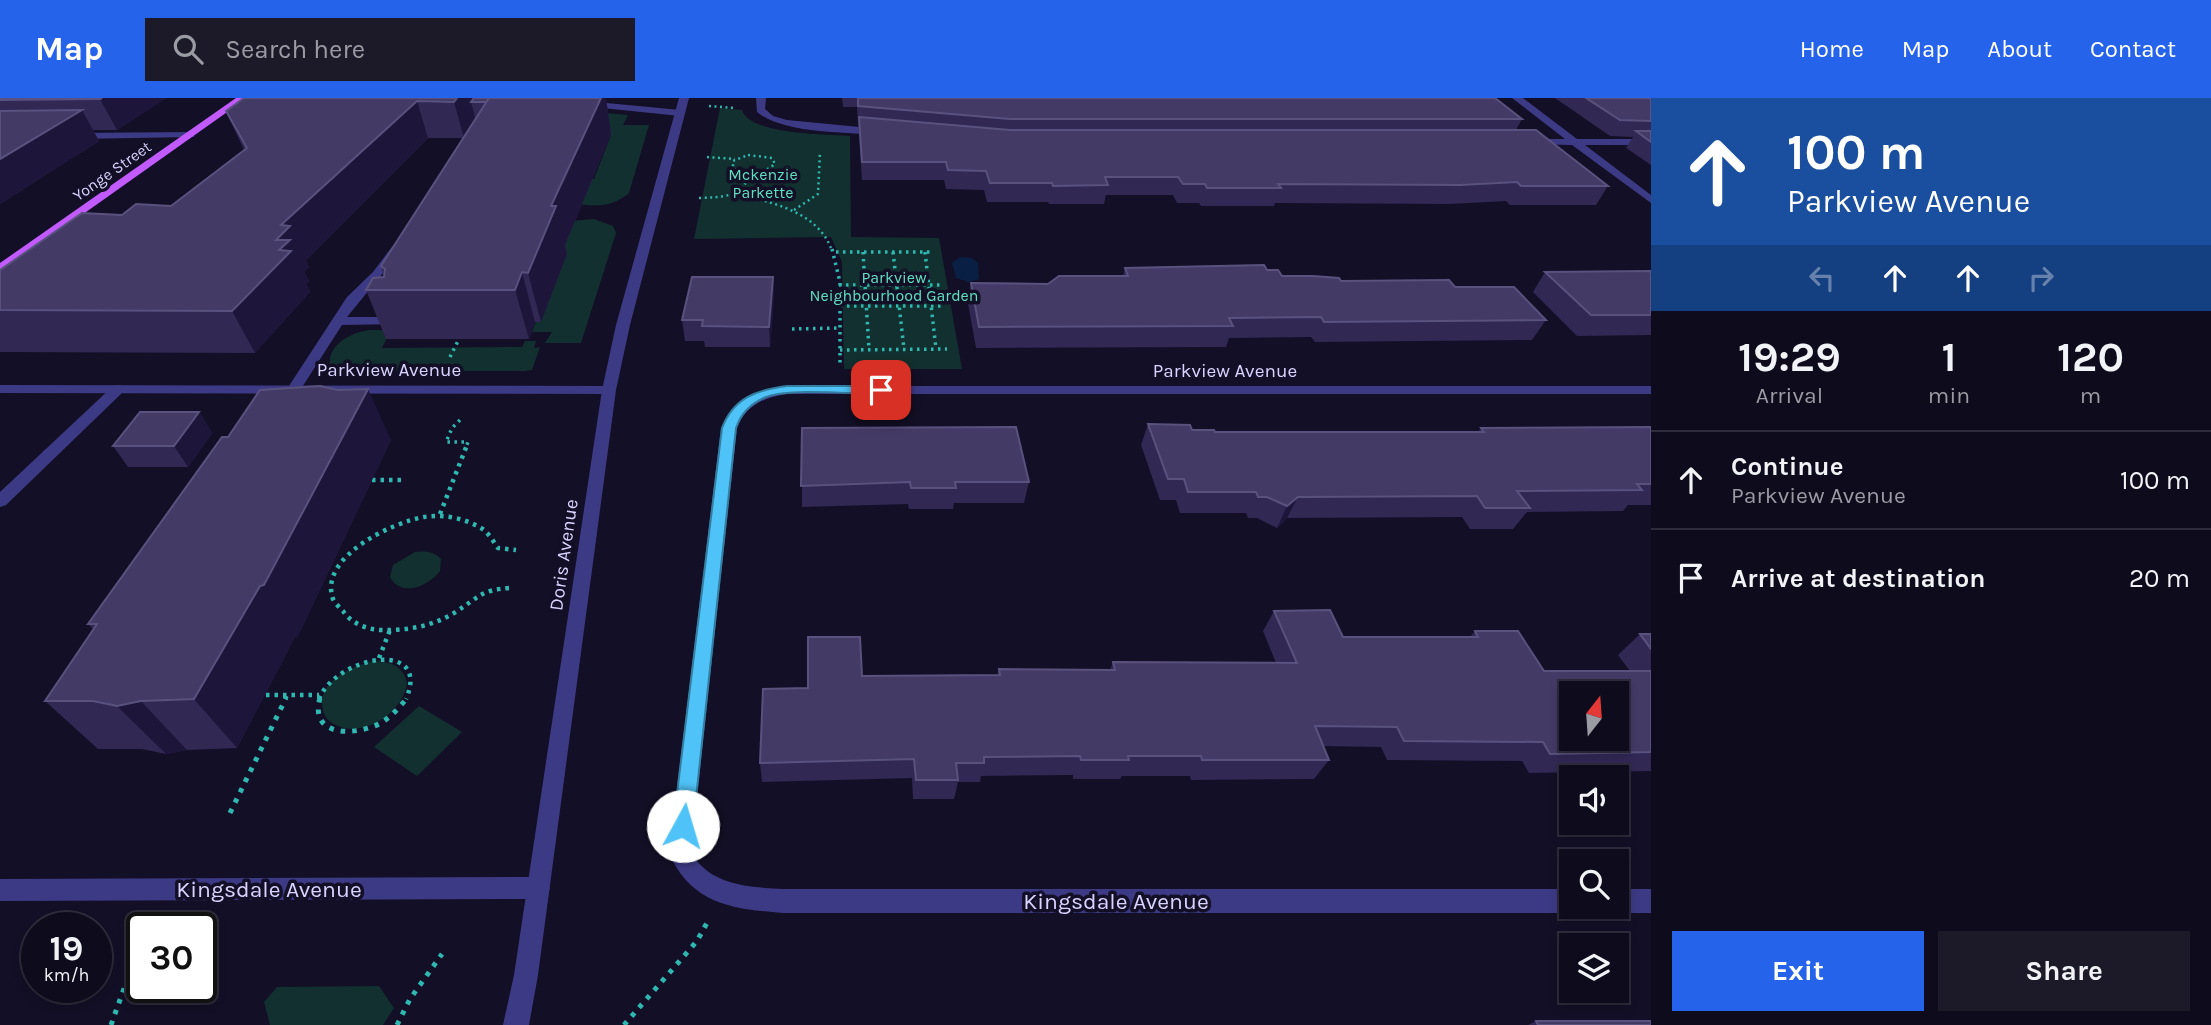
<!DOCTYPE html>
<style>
:root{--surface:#0e0b1c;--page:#1c1929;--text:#f1f3f6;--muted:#9b9ba3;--line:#2e2b3b;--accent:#2563eb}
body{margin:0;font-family:Karla,sans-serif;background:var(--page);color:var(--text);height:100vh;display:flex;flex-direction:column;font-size:26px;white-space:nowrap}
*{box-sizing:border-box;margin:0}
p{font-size:23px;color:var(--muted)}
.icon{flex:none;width:38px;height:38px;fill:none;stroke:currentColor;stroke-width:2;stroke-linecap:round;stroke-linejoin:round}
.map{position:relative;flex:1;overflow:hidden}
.drawer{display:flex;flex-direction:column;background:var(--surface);width:560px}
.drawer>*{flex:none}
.banner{background:#1a4fa0;color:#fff;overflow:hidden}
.needle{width:46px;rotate:17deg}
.tools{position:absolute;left:1559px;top:583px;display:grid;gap:14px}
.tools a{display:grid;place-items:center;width:70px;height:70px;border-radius:0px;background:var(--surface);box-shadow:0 4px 10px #0003,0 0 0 2px var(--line);font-size:35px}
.speed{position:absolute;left:21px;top:814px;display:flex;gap:14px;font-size:35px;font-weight:700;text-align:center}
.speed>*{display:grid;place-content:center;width:91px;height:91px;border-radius:50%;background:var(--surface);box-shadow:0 4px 10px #0003,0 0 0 2px var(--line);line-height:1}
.speed small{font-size:18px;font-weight:400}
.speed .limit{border:4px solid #111;border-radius:10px;background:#fff;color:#111}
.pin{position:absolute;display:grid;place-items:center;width:60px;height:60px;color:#fff;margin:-30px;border-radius:14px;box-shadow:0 4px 10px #0006}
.me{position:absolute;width:77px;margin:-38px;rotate:6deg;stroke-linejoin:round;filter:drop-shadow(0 0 5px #0008)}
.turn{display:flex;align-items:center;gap:24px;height:147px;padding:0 21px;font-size:32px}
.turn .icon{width:91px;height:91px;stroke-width:2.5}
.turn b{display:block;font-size:49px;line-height:60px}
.lanes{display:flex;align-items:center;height:66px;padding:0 21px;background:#0003;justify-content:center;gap:35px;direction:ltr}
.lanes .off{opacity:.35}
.eta{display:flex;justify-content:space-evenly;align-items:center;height:119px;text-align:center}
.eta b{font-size:42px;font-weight:700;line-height:49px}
.primary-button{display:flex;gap:14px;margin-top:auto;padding:14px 21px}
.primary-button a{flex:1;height:80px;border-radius:0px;background:var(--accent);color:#fff;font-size:28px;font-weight:700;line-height:80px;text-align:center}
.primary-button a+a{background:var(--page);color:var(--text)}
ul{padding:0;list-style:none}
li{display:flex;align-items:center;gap:21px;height:98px;padding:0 21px;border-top:2px solid var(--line)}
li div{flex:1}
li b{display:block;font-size:26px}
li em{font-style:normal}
header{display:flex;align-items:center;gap:42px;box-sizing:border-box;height:98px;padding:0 35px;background:var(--accent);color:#fff}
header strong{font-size:33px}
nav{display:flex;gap:38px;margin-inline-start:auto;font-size:24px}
.search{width:490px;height:63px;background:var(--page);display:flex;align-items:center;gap:18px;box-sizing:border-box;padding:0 24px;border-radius:0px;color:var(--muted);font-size:26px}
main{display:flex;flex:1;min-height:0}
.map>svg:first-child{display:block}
.green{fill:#12302f}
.water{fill:#0a1f44}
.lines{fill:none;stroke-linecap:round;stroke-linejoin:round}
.path-far3{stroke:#2fb8b0;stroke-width:2.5;stroke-dasharray:2 3.5;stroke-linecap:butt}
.path-far2{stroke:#2fb8b0;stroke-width:3.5;stroke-dasharray:2.5 4.5;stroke-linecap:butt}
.path-far1{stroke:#2fb8b0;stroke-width:4.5;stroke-dasharray:3.5 5;stroke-linecap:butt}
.path{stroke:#2fb8b0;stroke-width:5;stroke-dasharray:4.5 7;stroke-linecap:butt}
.service{fill:#3d3a85;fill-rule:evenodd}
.minor{fill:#3d3a85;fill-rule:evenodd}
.tertiary{fill:#3d3a85;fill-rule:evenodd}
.primary{fill:#c25bff;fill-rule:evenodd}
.wall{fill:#312854}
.shaded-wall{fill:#1d163a}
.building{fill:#433a66;stroke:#5a527e;stroke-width:2;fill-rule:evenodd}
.route{fill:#4fc3f7;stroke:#337fa1;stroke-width:2}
.labels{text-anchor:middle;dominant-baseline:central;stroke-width:7;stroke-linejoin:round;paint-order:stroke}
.far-street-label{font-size:16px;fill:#d9d4ff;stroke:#130f26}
.far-park-label{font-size:16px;fill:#5fe0c0;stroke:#130f26}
.street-label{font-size:19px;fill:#d9d4ff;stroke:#130f26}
.near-street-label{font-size:23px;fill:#d9d4ff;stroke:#130f26}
</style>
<header>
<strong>Map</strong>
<div class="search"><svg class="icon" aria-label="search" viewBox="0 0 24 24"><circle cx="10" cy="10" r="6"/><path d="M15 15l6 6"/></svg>Search here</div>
<nav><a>Home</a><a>Map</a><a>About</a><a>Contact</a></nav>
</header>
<main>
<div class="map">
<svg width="1651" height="927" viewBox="0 0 1651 927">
<rect width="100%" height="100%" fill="#130f26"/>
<g class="green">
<path d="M517,7l111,10 -5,10h26l-20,68c-15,13 -31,14 -51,11l11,-25h5l17,-44z"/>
<path d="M720,10l22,2c8,25 84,24 108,26l1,101 88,1 23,131h-118l-2,-107 -11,-25 -137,2z"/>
<path d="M594,121l19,7 3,7 -35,110h-36l7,-11h-20l30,-78 8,-33z"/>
<path d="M370,232h21l-9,18 140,-1 3,-6h11l-2,7 6,-1 -8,23 -7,1h-182l-13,-5c-3,-22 22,-34 40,-36z"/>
<path d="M415,454c10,-1 18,-1 26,7l-1,12c-11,15 -39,27 -50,6l3,-12z"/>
<path d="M372,563c17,0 31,4 35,22 -4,31 -47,58 -75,40 -5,-3 -8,-8 -9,-13 -7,-29 29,-43 49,-49z"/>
<path d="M419,608l43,26 -45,44 -43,-29z"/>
<path d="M379,888l15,22 -11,17h-113l-6,-23 13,-15z"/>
</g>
<path class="water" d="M960,159l12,1 6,5 1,16 -10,3 -13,-4 -4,-15z"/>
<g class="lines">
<g class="path-far3">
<path d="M709,8l26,2"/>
<path d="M748,57l24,3 3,6c-13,11 -27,12 -42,3v-6z"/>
<path d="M707,59l28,2"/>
<path d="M738,96c35,9 81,18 94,57"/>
<path d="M699,100c24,-1 42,0 52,-25"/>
<path d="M794,112l24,-16 2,-42"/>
</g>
<g class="path-far2">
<path d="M832,151l8,33v81"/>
<path d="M836,154h95"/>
<path d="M863,154l6,97"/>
<path d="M893,154l11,97"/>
<path d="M925,154l11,97"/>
<path d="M839,187h103"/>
<path d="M840,208h103"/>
<path d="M792,231l48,-1"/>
<path d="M840,252l107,-1"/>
<path d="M450,259l8,-16"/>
<path d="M460,322l-8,8 -6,14h22l-2,5"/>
</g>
<g class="path-far1">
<path d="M372,382h29"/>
<path d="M440,416l27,-69"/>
<path d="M509,490c-28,2 -30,9 -52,23 -22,15 -51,20 -77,19 -14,-1 -29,-7 -37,-19 -3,-3 -8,-8 -10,-12 -15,-42 60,-77 91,-82 19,-3 40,1 57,11 7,4 12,13 17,20l18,2"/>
<path d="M379,560l11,-28"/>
<path d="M266,597h53"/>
<path d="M285,601l2,-4"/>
<path d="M319,601c18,-44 113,-60 87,0"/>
</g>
<g class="path">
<path d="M320,600c-11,39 34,38 59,26 11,-6 20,-16 28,-26"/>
<path d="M230,715l56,-115"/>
<path d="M111,927l25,-70"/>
<path d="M397,927l13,-26 32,-45"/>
<path d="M624,927l73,-84 11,-20"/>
</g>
<g class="service">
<path d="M395,149l6,4 -54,66h49l5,1v6l-59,1 -43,67h-10l-2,-3 60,-92 26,-25 18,-24z"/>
<path d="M118,287l5,1 2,3 -2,3 -117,113 -6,2v-15l113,-106z"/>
</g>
<g class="minor">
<path d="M756,0h10l-1,11 8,7 14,4 93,9 5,3 -5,3c-35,-3 -96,-1 -123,-23z"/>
<path d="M1512,0h11l54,41h74v6h-66l66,50v8l-79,-58 -45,-1v-4l4,-1h34z"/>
<path d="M586,3l94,9 5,3 -5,3 -97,-10v-4z"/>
<path d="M190,34l4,1v4l-121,2 -5,-3 5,-3z"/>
<path d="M0,287l609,1 7,4 -7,4 -609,-1z"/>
<path d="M787,288h864v8h-864c-24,4 -41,11 -50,34l-46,424c19,34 58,35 92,37h789v17h9l-1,3 -8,4h-789c-51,-4 -92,-9 -114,-60l52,-425c14,-30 35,-38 66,-42z"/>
<path d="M538,779l8,3 4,8 -4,8 -8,3 -538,2v-22z"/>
<path d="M1617,791h34v24h-34l-8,-4 -1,-3h9z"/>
</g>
<path class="tertiary" d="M679,0h10l-59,227 -14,65 -78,585 -9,50h-26l11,-50 88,-585 14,-65z"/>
<path class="primary" d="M236,0h11l-247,175v-10z"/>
</g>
<g class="wall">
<path d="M0,0h166l-49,32h-24l6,11 -99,63z"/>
<path d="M244,0h362l5,36 -46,111 2,9 -26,68h-6l-6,17h-143l-20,-49 18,-13 -3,-11 82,-128h-35l-122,122 3,7 -5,5 5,9 -3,3 4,8 -55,61 -255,-1v-82l122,-55 49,-9 73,-56 -18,-39z"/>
<path d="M842,0h653l27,21 -6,11 92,56 -12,19h-86l-4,-4 -56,3 -175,-1 -1,3h-73l-2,-3h-22l-4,-8h-67l-2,9h-55l-1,-2h-61l-3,-12 -38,-1 -2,-9h-82l-5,-73h-14z"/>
<path d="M1555,0h96v67l-25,-17 7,-11 -23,-1z"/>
<path d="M1125,170l142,2 15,6 59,5 114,6 91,33 -14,20 -217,2 -4,-5 -82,1 -3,9 -250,1 -8,-44 3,-21 77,1 75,-8z"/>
<path d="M1651,173v64l-74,1 -44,-44 12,-20z"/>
<path d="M773,179l1,20 -4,50h-65l-1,-6h-19l-3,-21z"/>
<path d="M199,314l13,21 -24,34h-60l-15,-21z"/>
<path d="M1148,326l67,8h263l3,-4 170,-1v78h-23l-5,6 -96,1 -14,17h-43l-8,-12 -175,1 -10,10 -20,-10h-9l-2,-5h-66l-4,-13h-16l-19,-55z"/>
<path d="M802,330l227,54 -5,21h-70l-1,6h-44l-1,-5 -106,3z"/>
<path d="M391,342l-93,196 -3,1 -58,111 -50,2 -21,4 -24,-5h-44l-53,-48 48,-72 -5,-5z"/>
<path d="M1274,513l69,26h127l5,-6 69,40h86l-12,-16 22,-21h11v137l-122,2 -7,-12 -135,-1 -6,-13 -58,-1 6,14 -15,19 -123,1 -1,-4h-68l-2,3h-47v-4l-92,1 -1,6h-22l-4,17h-41l-1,-21 -150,4 -2,-19 48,-75 54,-12 135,-1 2,-6 111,1 3,-8 163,1 -13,-32z"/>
<path d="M1536,923l115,4h-123z"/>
</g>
<g class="shaded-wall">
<path d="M102,0h64l-49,32 -17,-31z"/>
<path d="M457,0h61l-31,4h-16l5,19 -12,17 -10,-36z"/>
<path d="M600,0h6l5,36 -46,111 2,9 -26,68 -13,-49 23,-67z"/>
<path d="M417,3l11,37 -122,122 3,7 -5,5 5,9 -3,3 4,8 -55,61 -23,-42 44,-71 5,-15z"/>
<path d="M82,12l17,31 -99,63v-45z"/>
<path d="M522,174l13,50 -6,17 -14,-49z"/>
<path d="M773,179l1,20 -4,50 -1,-20z"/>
<path d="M368,291l23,51 -93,196 -3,1 -58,111 -43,-49z"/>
<path d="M199,314l13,21 -24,34 -14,-21z"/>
<path d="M1298,399l-11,21 -10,10 10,-22z"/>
<path d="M141,603l46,49 -21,4 -49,-48z"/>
</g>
<g class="building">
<path d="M0,0h102l-2,1 -100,1z"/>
<path d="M244,0h213l-3,4 -37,-1 -136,124 9,1 -14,14h14l-11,10 12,1 -59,60 -232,-1v-40l82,-57 40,2 14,-11 35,2 76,-58 -21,-37z"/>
<path d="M474,0h15l-2,4h-16z"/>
<path d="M489,0h112l-50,108h5l-28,67 -6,-1 -7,18h-149l7,-12 11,-1 1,-8 -4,-3z"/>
<path d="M858,0h637l27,21h-512l-152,-13z"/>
<path d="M1586,0h65v23l-31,-1z"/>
<path d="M82,12l-82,49v-48z"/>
<path d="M859,19l151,13h526l72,56h-87l-4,-4 -57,3 -182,-1 3,4h-74l-2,-4h-22l-5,-7h-73l3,8 -55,1 -1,-3h-62l-4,-12 -38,-1 -2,-8h-84z"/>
<path d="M1636,33h15v11z"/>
<path d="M1264,167l3,5h11l4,6h31l26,2 2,3 108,-1 6,7h59l32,33 -222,2 -3,-5 -92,1 4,8 -254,1 -8,-44 77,1 11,-8h69l-3,-8z"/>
<path d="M1651,173v44h-60l-46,-43z"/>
<path d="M692,179h81l-4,50 -67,-1 1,-6h-21z"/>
<path d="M320,288l18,4 30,-1 -104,196 -4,1 -66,113 -53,2 -24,5 -24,-5h-48l52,-77h-9l134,-187h6l32,-47z"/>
<path d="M140,314h59l-25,34h-61z"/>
<path d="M1148,326l42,1 2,5h22l1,2h269l-3,-4 170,-1v57h-14l5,6 -125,1 13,17h-45l-8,-12 -179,1 -11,9 -20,-9h-9l-2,-5h-68l-4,-13h-16z"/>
<path d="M1016,329l13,55h-74l1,6h-45l-1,-6 -109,4 1,-58z"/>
<path d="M1330,512l13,27h135l-3,-6h43l26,40h107v81l-101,2 -7,-12 -139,-1 -7,-14 -82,-1 14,34h-127l-1,-4h-73l1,4h-48l-1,-4 -96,1v6h-28l2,17h-42l-2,-21 -154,4 3,-74 45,-1v-51h52l2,39 138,-1 -1,-6 116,1 -2,-8 184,1 -23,-52zM1572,595h45v45h-45z"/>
<path d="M1640,536h11v15z"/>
<path d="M1536,923h115v4h-113z"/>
</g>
<path class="route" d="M787,288h94l7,4 -7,4c-29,0 -90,-6 -115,3 -15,6 -25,16 -30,31l-43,398 -3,7 -7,3 -7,-3 -3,-7 49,-398c12,-31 35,-38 65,-42z"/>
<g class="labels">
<g class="far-street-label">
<text transform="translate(112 73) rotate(-35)">Yonge Street</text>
</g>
<g class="far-park-label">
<text x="763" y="76">Mckenzie<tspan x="763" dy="18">Parkette</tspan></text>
<text x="894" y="179">Parkview<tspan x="894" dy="18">Neighbourhood Garden</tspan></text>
</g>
<g class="street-label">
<text x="389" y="272">Parkview Avenue</text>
<text x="1225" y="273">Parkview Avenue</text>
<text transform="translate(564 457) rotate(-82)">Doris Avenue</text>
</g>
<g class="near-street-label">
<text x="269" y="791">Kingsdale Avenue</text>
<text x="1116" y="803">Kingsdale Avenue</text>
</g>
</g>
</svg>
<div class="tools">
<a><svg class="needle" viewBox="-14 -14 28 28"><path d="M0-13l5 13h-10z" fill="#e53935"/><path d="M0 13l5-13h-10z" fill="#9b9ba3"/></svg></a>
<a><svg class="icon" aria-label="sound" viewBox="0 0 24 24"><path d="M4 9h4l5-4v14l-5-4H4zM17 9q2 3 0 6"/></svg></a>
<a><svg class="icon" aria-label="search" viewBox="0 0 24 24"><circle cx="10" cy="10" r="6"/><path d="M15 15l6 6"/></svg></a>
<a><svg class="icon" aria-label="layers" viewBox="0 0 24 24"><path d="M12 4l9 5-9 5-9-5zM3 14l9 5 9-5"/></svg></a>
</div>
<div class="speed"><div>19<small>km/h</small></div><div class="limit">30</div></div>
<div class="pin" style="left:881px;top:292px;background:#d93025"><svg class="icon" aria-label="arrive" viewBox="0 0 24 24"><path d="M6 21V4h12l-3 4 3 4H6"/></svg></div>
<svg class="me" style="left:683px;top:728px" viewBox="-20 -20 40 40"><circle r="19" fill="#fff"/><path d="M0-13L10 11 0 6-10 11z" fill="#4fc3f7"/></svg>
</div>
<section class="drawer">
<div class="banner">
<div class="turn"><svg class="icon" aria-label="ahead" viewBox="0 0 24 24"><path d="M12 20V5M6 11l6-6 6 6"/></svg><div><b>100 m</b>Parkview Avenue</div></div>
<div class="lanes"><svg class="icon off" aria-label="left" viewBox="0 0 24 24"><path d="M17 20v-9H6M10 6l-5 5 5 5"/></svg><svg class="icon" aria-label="ahead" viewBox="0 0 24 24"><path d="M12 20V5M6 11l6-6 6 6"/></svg><svg class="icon" aria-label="ahead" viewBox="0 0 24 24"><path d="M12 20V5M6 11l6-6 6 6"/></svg><svg class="icon off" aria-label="right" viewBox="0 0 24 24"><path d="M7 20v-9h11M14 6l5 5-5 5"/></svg></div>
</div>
<div class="eta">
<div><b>19:29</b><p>Arrival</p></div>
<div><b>1</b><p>min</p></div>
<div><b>120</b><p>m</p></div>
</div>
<ul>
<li><svg class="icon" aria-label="ahead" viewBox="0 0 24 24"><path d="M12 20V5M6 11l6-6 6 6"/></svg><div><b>Continue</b><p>Parkview Avenue</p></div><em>100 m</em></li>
<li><svg class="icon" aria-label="arrive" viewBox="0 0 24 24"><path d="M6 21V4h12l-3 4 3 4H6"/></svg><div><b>Arrive at destination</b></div><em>20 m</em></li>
</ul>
<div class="primary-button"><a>Exit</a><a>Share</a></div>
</section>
</main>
